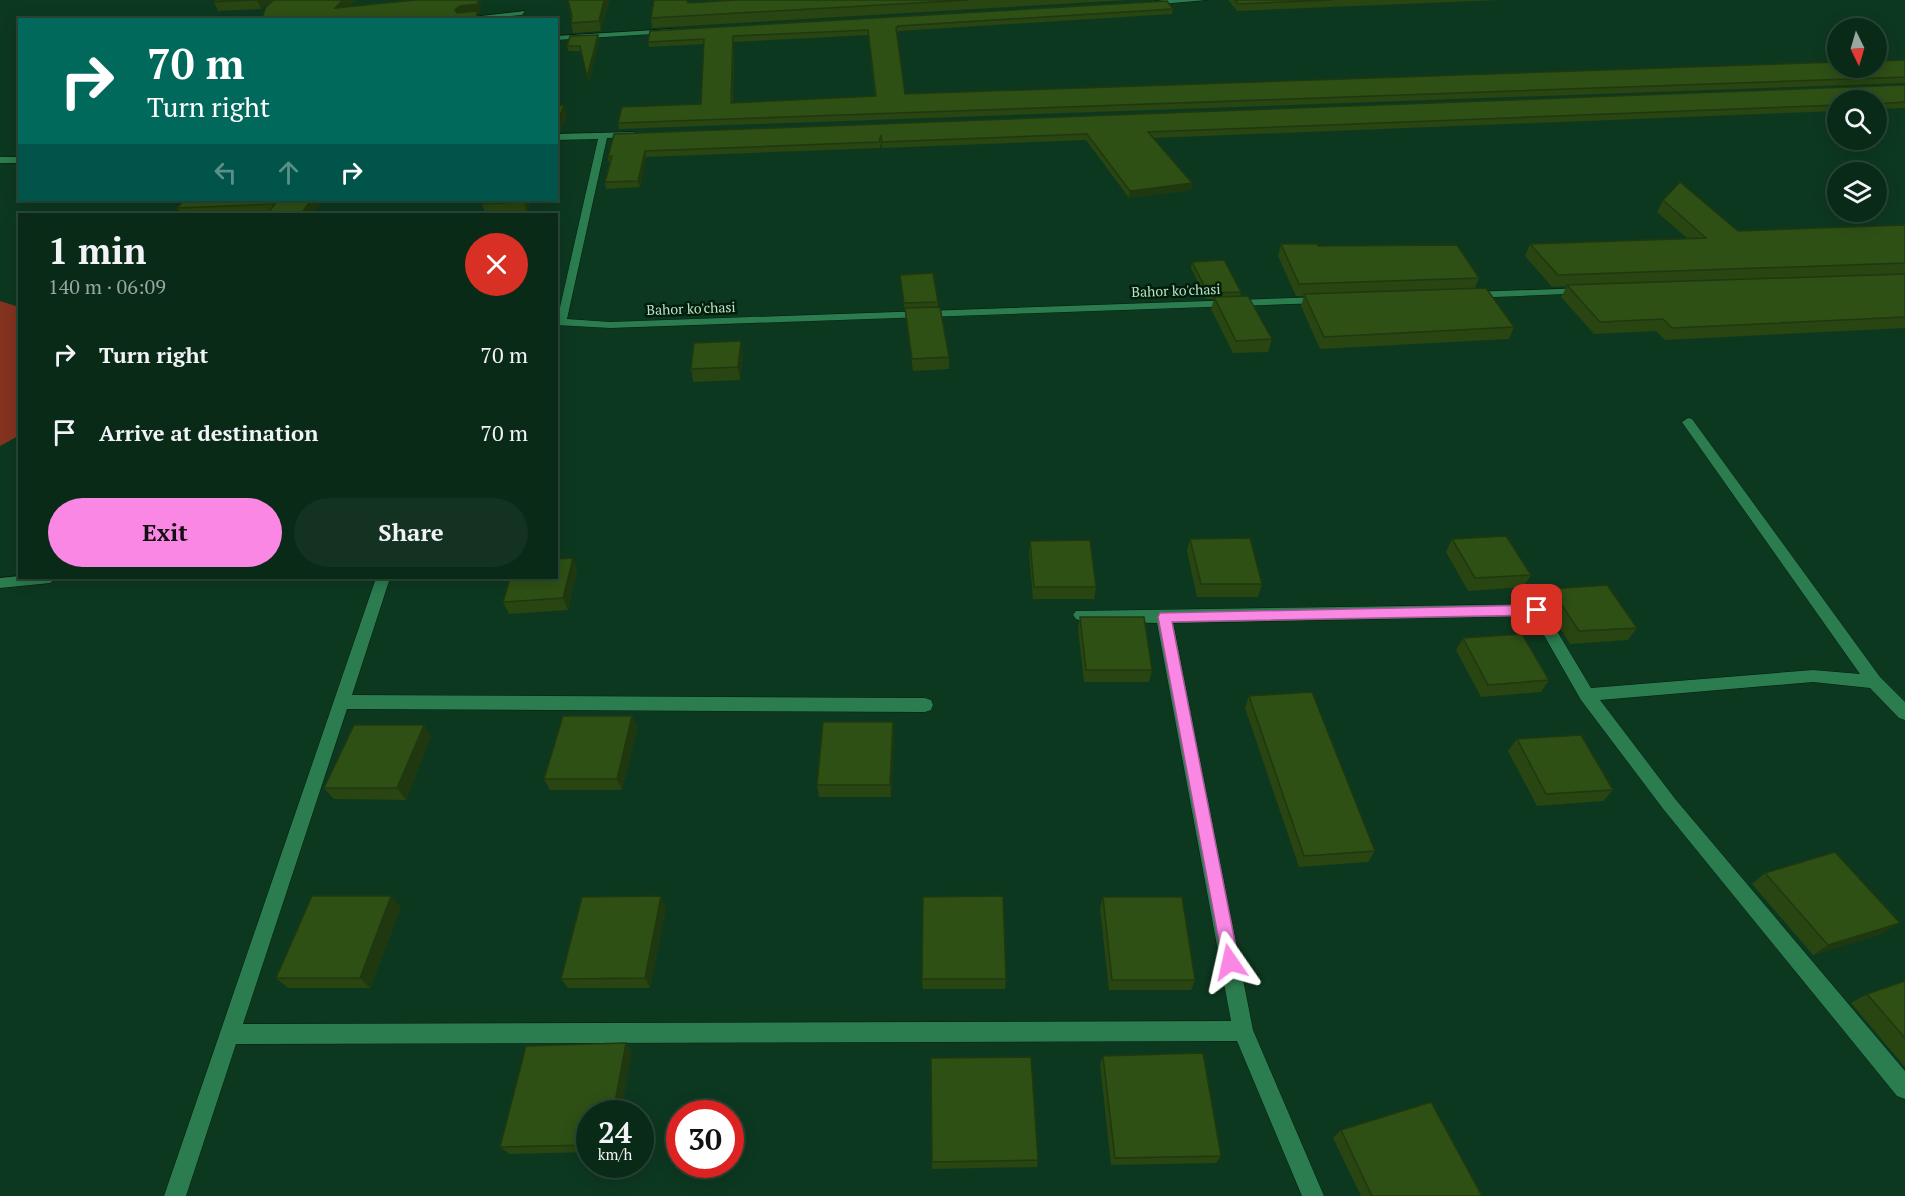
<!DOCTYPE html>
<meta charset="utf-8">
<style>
:root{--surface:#0a2a18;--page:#133221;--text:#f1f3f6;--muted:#99a7a2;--line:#2a4637;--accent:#fb87e5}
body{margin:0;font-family:"PT Serif",serif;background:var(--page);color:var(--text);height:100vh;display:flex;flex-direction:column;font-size:22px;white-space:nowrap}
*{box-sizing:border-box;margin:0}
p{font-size:20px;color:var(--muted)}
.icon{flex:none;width:33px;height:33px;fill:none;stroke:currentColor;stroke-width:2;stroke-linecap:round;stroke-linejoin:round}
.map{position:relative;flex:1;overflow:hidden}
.drawer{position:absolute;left:18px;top:213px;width:540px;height:366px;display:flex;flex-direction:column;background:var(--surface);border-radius:0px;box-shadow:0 3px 15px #0003,0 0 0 2px var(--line)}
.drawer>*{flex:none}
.top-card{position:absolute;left:18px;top:18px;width:540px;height:183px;border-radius:0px;box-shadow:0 3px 15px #0003,0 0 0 2px var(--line);background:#00695c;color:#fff;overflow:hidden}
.needle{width:39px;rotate:175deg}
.tools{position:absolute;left:1827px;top:18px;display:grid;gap:12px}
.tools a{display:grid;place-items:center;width:60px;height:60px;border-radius:50%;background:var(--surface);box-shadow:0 3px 15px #0003,0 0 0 2px var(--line);font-size:30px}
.speed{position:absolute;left:576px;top:1100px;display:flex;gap:12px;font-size:30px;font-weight:700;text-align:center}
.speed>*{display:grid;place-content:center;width:78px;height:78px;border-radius:50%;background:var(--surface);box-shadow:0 3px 15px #0003,0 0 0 2px var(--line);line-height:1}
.speed small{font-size:15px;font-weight:400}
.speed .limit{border:9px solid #d22;background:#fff;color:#111}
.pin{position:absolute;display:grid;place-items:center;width:51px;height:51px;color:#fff;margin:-26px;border-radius:12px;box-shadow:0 3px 9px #0006}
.me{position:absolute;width:66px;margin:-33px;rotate:349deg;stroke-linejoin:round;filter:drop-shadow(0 0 4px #0008)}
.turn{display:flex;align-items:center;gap:21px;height:126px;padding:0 30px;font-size:27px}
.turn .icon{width:78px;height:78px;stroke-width:2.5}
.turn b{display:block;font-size:42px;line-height:51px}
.lanes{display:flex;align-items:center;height:57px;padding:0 30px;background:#0003;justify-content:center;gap:30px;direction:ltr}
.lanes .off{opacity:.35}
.round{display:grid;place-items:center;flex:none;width:63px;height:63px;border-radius:32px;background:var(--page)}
.overview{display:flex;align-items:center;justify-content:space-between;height:102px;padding:0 30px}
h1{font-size:36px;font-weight:700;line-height:45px}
.cta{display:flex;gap:12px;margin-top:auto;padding:12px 30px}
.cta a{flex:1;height:69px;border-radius:36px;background:var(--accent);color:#111;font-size:24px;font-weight:700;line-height:69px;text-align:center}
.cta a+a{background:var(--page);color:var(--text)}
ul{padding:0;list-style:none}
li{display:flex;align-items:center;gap:18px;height:78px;padding:0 30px}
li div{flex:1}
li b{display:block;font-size:22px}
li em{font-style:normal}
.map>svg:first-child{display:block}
.green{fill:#84331f}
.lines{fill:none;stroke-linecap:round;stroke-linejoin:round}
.street-casing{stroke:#041d0e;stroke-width:1}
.street{fill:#2b7c4e;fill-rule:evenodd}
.wall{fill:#284512;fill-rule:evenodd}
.shaded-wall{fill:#20380f}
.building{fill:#2e5015;stroke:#20380f;stroke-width:1.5;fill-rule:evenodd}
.route{fill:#fb87e5;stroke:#a35895;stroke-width:1.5}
.labels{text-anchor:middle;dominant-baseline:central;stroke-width:5;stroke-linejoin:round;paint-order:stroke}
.far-street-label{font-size:14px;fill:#bce2c8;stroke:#001e0b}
</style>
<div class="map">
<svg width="1905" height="1196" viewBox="0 0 1905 1196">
<rect width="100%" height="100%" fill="#0d3820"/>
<path class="green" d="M0,301l19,6 1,128 -20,11z"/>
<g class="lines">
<g class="street-casing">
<g id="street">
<path d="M1164,0h43l-58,5 -4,-2z"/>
<path d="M525,11l-3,4 -62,5 3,-2z"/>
<path d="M672,29l-3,4 -113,7v-4z"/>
<path d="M634,132l4,3 -1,2 -30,1 -40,181 43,3 711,-25 6,3 -6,3 -711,25 -54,-3 42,-186 -42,1v-6z"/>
<rect x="0" y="157" width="20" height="6"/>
<path d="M1585,288l4,1v4l-118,5 -6,-3 6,-3z"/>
<path d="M1688,418l4,1 188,258 25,25v18l-6,-2 -29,-30 -57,-6 -213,18 76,100 229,271v28l-8,-3 -233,-286 -83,-110 -48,-84 -360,7 80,407 71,166h-22l-65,-155 -1001,3 -50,152h-22l212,-618h14l-38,117 573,3 6,2 2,5 -2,5 -6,2 -578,-3 -104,315 988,-3 -74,-398 -76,-2 -5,-2 -3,-4 3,-4 461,-7 5,2 49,82 222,-18 47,4 -176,-249 -2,-3z"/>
<path d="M20,576v2h37l-7,5 -50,5v-10z"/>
</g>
</g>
<use href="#street" class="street"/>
</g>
<g class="wall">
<path d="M273,0l-12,9 -43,2 -4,-9z"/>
<path d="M609,0l-8,31 -28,2 -2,-10z"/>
<path d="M737,0h391l-476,28 -1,-10 37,-15z"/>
<path d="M1228,0h272l-263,11z"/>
<path d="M1173,9l-1,5 -273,17 -2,2 8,61 1000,-34v23l-1286,46 -1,-6 83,-19 3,-60 -55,3 -1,-5zM868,35l7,61 -142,7 1,-61z"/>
<path d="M598,35l1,5 -10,42 -8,-31h-13l-1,-5z"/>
<path d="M1905,85v23l-29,1v-9h-38v11l-685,27 39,45 -1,7 -62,8 -43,-58 -204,8 -1,-7 -1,7 -234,9 -6,30 -34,2 -1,-7 5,-19h-1l-1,-6 6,-23z"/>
<path d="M184,200h139l-10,14h-132l-4,-6z"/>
<path d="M484,200h47l-4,13 -33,1h-8l-4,-10z"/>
<path d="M1663,200l75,31 167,-6v103l-240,12 -9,-9 -62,3 -33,-37 6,-11 -15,1 -27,-31 5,-12 157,-6 -30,-26z"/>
<path d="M1281,244l37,2 161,32 -4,10 39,39 -5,12 -189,10 -19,-43 3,-10h-8l-18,-40z"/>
<path d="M1192,262l49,30 -1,4 32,43 -4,13 -35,1 -22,-44 3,-10h-8l-15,-31z"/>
<path d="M900,275l38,27v5l11,50v12l-36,2z"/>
<path d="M743,354l-3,26 -47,2 -2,-13z"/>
<path d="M1190,539l72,45 -4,13h-61l-10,-46z"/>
<path d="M1452,539l79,36 -8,12 -55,4 -22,-39z"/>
<path d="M1030,541l66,46 -2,12h-61l-4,-46z"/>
<path d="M577,570l-9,40 -59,4 -6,-12z"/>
<path d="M1551,589l86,39 -9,12 -58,4 -27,-43z"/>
<path d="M1080,617l72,53 -3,12h-65l-6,-53z"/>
<path d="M1463,638l86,42 -8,12 -60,5 -25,-47z"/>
<path d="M1249,696l126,155 -7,11 -69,5 -54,-159z"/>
<path d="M632,716l5,12 -15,62h-72l-6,-11z"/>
<path d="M893,722l1,12 -3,63h-72l-2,-12z"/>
<path d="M424,725l7,11 -25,64 -72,-1 -10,-11z"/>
<path d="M1517,739l96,51 -10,11 -66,5 -29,-55z"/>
<path d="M1765,873l119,60 -71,22 -61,-71z"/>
<path d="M1103,897l92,83 -4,10h-82l-9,-82z"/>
<path d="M401,907l-31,81h-82l-12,-10z"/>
<path d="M666,907l-16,81h-82l-7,-9z"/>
<path d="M922,979h84l-1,10h-82z"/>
<path d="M1905,981v86l-54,-64 16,-9z"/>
<path d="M626,1043l6,9 -42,61v39l-81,2 -9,-7z"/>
<path d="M1103,1056l118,100 -5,7 -105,2 -11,-101z"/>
<path d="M1341,1130l141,66h-121l-28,-58z"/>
<path d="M1038,1160l-1,7 -105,2v-7z"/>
</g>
<g class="shaded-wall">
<path d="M257,0h16l-12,9z"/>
<path d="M343,0h14l-18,17 -4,-9z"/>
<path d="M478,0h2l1,3 -1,11h-2l1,6h-21l-3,-10 5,-4z"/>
<path d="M604,0h5l-8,31 -2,-10z"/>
<path d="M598,35l1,5 -10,42 -2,-5z"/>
<path d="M733,36l1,6 -2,67 -1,-6z"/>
<path d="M564,105l3,10 -6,17 -5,1v-11z"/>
<path d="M645,151l1,6 -6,30 -2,-6z"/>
<path d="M1192,183l-1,7 -62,8 1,-7z"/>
<path d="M311,200h12l-10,14h-12z"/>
<path d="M524,200h7l-4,13 -3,-11z"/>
<path d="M741,341l2,13 -3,26 -2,-13z"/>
<path d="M573,558l4,12 -9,40 -5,-12z"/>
<path d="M632,716l5,12 -15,62 -5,-11z"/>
<path d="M893,722l1,12 -3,63 -1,-12z"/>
<path d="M424,725l7,11 -25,64 -9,-12z"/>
<path d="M391,896l10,11 -31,81 -10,-10z"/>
<path d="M661,896l5,11 -16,81 -5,-10z"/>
<path d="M1900,923l-16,10 -71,22 15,-10z"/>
<path d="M626,1043l6,9 -11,61h-8z"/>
</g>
<g class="building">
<path d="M215,0h42l-43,2z"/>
<path d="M274,0h69l-8,8 81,-8h62v4l-18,2 -5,4 2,3 20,-2 -1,9h-215l5,-13z"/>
<path d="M568,0h36l-5,21 -28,2 1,-7z"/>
<path d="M654,0h33l1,3 48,-3h232l-317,18z"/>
<path d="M1235,0h96l-93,4z"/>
<path d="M1167,1l6,8 -275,17 -2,2 9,66 933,-32v6h38v-7l29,-1v17l-1287,46 4,-16 79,-3 3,-65 -56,3 2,-11zM868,30l8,66 -145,7 2,-67z"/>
<path d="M598,35l-11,42 -7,-31h-13l3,-10z"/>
<path d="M1905,85v17l-29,2v-4h-38v5l-690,27 44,51 -62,8 -43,-57 -205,8 -1,-7 -2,7 -234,9 -7,30 -33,1 7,-26 -4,1 6,-23z"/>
<path d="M564,105l-6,16 -2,1v-16z"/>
<path d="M1680,182l58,49 167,-6v38l-347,12 -28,-31 176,-6 -43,-38z"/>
<path d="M184,200h127l-10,14h-34l8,-10 -98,4z"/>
<path d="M484,200h40v2l-42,2z"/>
<path d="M1281,244h36l1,2 139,-1 22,33 -180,6z"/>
<path d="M1224,260l17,32 -33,1 -16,-31z"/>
<path d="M933,273l5,29 -34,1 -4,-28z"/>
<path d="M1905,274v43l-233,11 -9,-9 -63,3 -33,-37z"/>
<path d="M1486,288l28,39 -190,10 -20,-43z"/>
<path d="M1248,296l24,43 -36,2 -22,-44z"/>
<path d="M940,307l9,50 -37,2 -7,-51z"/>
<path d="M741,341l-3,26 -47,2 3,-26z"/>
<path d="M1506,536l25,39 -56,3 -23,-39z"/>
<path d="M1250,538l12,46h-61l-11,-45z"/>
<path d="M1090,540l6,47h-62l-4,-46z"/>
<path d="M573,558l-10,40 -60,4 7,-24h46v-19z"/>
<path d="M1607,585l30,43 -58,3 -28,-42z"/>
<path d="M1080,617h64l8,53h-66z"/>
<path d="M1522,634l27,46 -61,5 -25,-47z"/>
<path d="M1312,692l63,159 -71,5 -55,-160z"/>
<path d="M563,716h69l-15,63h-73z"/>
<path d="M823,722h70l-3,63h-73z"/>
<path d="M354,725h70l-27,63h-73z"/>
<path d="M1581,735l32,55 -67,4 -29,-55z"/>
<path d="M1835,852l65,71 -72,22 -63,-72z"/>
<path d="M312,896h79l-31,82h-84z"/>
<path d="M661,896l-16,82 -84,1 21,-82z"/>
<path d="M1003,896l3,83h-84l1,-82z"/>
<path d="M1103,897h79l13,83h-83z"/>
<path d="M1905,981v57l-38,-44z"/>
<path d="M626,1043l-13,70h-23v32l-90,2 26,-101z"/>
<path d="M1203,1053l18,103 -106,2 -12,-102z"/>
<path d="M1031,1057l7,103 -106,2 -1,-104z"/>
<path d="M1431,1102l51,94h-110l-31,-66z"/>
</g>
<path class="route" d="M1537,605l7,5 -7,5 -365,7 67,340 -3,6 -6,3 -6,-3 -66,-351 2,-4z"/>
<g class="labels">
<g class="far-street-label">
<text transform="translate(1176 290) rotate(-2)">Bahor ko'chasi</text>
<text transform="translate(691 308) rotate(-2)">Bahor ko'chasi</text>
</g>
</g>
</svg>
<div class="tools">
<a><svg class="needle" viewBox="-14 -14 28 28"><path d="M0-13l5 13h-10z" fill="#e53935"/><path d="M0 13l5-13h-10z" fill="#99a7a2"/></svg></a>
<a><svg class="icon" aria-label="search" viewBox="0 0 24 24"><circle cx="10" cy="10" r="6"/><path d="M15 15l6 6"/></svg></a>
<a><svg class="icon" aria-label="layers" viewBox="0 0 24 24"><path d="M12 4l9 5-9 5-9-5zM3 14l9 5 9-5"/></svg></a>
</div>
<div class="speed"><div>24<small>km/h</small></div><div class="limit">30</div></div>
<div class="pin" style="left:1537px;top:610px;background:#d93025"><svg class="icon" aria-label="arrive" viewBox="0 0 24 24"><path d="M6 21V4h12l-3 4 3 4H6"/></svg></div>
<svg class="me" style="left:1230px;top:962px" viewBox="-20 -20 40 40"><path d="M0-17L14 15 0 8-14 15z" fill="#fb87e5" stroke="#fff" stroke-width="4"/></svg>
<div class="top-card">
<div class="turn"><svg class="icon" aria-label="right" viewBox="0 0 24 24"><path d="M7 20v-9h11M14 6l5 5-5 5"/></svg><div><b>70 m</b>Turn right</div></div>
<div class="lanes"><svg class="icon off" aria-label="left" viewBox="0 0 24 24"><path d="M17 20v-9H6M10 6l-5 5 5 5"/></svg><svg class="icon off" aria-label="ahead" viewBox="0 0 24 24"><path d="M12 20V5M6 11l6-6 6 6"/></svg><svg class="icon" aria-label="right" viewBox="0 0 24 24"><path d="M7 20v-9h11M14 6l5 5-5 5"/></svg></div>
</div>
<section class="drawer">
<div class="overview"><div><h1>1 min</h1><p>140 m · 06:09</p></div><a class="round" style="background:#d93025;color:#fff"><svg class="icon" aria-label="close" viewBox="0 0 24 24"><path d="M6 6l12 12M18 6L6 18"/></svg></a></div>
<ul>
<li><svg class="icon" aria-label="right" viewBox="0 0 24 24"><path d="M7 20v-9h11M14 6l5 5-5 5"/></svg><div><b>Turn right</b></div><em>70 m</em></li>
<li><svg class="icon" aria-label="arrive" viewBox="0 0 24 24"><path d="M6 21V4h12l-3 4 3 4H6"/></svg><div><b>Arrive at destination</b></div><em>70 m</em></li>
</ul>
<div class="cta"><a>Exit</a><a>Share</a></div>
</section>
</div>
